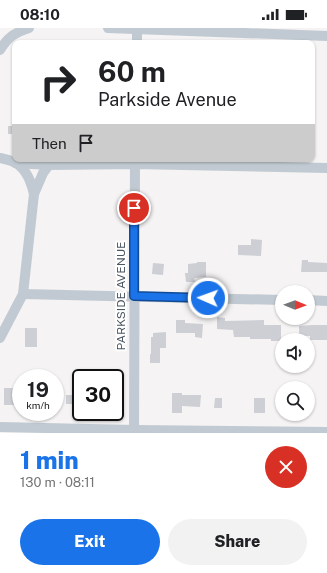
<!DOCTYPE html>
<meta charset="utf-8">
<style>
:root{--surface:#fff;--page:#f2f2f2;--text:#202124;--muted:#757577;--accent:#1a73e8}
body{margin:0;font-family:"Public Sans",sans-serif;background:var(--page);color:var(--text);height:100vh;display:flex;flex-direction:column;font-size:15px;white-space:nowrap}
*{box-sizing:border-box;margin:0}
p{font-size:13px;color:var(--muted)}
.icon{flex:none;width:22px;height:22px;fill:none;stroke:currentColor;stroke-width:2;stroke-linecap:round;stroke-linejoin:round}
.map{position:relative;height:405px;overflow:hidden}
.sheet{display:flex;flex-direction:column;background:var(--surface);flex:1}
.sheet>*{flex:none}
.top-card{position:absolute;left:12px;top:12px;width:303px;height:122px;border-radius:8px;box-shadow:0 1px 3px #0004;background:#fff;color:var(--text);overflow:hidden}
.needle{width:26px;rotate:91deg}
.buttons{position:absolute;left:275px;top:257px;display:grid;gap:8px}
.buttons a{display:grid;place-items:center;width:40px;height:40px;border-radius:50%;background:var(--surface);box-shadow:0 1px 3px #0004;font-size:20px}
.speed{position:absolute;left:12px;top:341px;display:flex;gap:8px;font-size:20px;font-weight:700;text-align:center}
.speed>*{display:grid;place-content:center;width:52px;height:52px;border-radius:50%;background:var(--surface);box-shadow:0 1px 3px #0004;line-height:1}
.speed small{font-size:10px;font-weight:400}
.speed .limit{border:2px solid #111;border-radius:6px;background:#fff;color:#111}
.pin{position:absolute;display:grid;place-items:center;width:34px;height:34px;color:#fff;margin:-17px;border:2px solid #fff;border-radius:50%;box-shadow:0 1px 4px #0007}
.me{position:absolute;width:44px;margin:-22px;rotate:272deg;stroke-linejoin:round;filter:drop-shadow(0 0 3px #0008)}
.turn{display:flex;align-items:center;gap:14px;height:84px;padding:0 20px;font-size:18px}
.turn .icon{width:52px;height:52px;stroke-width:2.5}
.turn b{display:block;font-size:28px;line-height:34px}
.then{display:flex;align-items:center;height:38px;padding:0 20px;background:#0003;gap:8px;font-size:15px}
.round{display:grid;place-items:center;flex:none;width:42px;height:42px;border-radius:21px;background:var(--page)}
.summary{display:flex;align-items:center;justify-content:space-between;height:68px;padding:0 20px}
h1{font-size:24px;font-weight:800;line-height:30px;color:var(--accent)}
.action{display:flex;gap:8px;margin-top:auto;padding:8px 20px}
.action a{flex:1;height:46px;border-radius:24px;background:var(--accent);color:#fff;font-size:16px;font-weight:800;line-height:46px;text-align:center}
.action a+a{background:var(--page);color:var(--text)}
.status{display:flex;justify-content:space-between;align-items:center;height:28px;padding:0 20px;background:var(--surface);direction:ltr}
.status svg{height:11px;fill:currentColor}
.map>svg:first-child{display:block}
.building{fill:#cdcfd5}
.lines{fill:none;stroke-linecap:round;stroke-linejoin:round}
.minor{stroke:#c1cad2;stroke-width:10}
.route-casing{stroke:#114b97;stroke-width:10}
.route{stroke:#1a73e8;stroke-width:7}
.labels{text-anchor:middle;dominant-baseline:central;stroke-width:4;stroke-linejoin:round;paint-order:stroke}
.street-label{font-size:12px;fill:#4a5661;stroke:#fff}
</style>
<div class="status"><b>08:10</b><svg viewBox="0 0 49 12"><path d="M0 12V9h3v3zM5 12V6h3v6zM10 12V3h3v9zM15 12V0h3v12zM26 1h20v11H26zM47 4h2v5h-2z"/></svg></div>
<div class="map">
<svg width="327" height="405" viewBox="0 0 327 405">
<rect width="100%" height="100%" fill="#f5f3f3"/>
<g class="building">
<rect x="8" y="98" width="7" height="8"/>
<path d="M251,211l11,1 -1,16 -23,-1v-10h13z"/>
<path d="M302,232h6v2l19,1v9h-26z"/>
<path d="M197,234h9v15l-12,1 1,4h-9l-1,-9h3v-9l9,-1z"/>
<path d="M153,235l11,1 -1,11 -11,-1z"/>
<path d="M217,289l8,1v3l39,-1v5h17v16h-10v-2h-21v-2h-16l-1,-7 -16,-1z"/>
<path d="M176,292h9v3l18,1 -1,14 -7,-1v-4h-19z"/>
<path d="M312,297h15v15h-17v-4h-11v-10z"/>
<rect x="25" y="300" width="12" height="19"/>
<path d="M166,304v16h-6v15h-10v-9h1v-17h2v-4z"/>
<path d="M4,360h11v7h6v10h-17z"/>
<path d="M172,365h10v2h19l-1,12 -18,-1v7h-10z"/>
<rect x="66" y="367" width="9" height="9"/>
<path d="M215,370h7v10h-8z"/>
<rect x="254" y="370" width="11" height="15"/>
</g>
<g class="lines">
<g class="minor">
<path d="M108,0l219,8"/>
<path d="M137,15v-15"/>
<path d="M0,22c8,-13 14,-17 29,-22"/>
<path d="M0,130c5,1 11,2 16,5 11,7 15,19 18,31l9,-21 6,-8 86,-1 192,4"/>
<path d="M15,135l34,2"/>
<path d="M23,266l259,6"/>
<path d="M308,272l19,1"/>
<path d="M0,310l23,-44 11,-100"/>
<path d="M0,399l134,3 193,2"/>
<path d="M134,405l1,-274"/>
</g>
</g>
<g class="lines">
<g class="route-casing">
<path id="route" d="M134,180v88l74,2"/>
</g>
<use href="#route" class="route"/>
</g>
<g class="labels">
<g class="street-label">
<text transform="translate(121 268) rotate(-90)">PARKSIDE AVENUE</text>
</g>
</g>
</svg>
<div class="buttons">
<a><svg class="needle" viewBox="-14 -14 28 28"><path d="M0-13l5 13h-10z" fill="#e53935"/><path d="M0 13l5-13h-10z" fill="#757577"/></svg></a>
<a><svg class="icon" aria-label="sound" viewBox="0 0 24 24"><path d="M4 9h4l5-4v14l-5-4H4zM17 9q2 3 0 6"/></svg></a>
<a><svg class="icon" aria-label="search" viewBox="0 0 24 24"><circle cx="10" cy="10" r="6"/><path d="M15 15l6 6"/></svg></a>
</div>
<div class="speed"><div>19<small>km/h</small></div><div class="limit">30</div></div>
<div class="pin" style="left:134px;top:180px;background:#d93025"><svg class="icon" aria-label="arrive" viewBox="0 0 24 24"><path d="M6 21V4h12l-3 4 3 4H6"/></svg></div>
<svg class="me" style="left:208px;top:270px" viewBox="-20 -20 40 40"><circle r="17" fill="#1a73e8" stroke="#fff" stroke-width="3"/><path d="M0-11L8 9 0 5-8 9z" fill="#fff"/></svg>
<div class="top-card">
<div class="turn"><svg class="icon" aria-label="right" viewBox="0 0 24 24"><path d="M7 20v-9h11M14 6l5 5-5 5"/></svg><div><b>60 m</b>Parkside Avenue</div></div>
<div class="then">Then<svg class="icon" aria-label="arrive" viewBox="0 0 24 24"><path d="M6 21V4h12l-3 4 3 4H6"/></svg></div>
</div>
</div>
<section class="sheet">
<div class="summary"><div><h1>1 min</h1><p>130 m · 08:11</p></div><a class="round" style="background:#d93025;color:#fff"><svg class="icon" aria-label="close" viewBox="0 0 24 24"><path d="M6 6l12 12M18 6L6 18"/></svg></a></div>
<div class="action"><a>Exit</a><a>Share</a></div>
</section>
